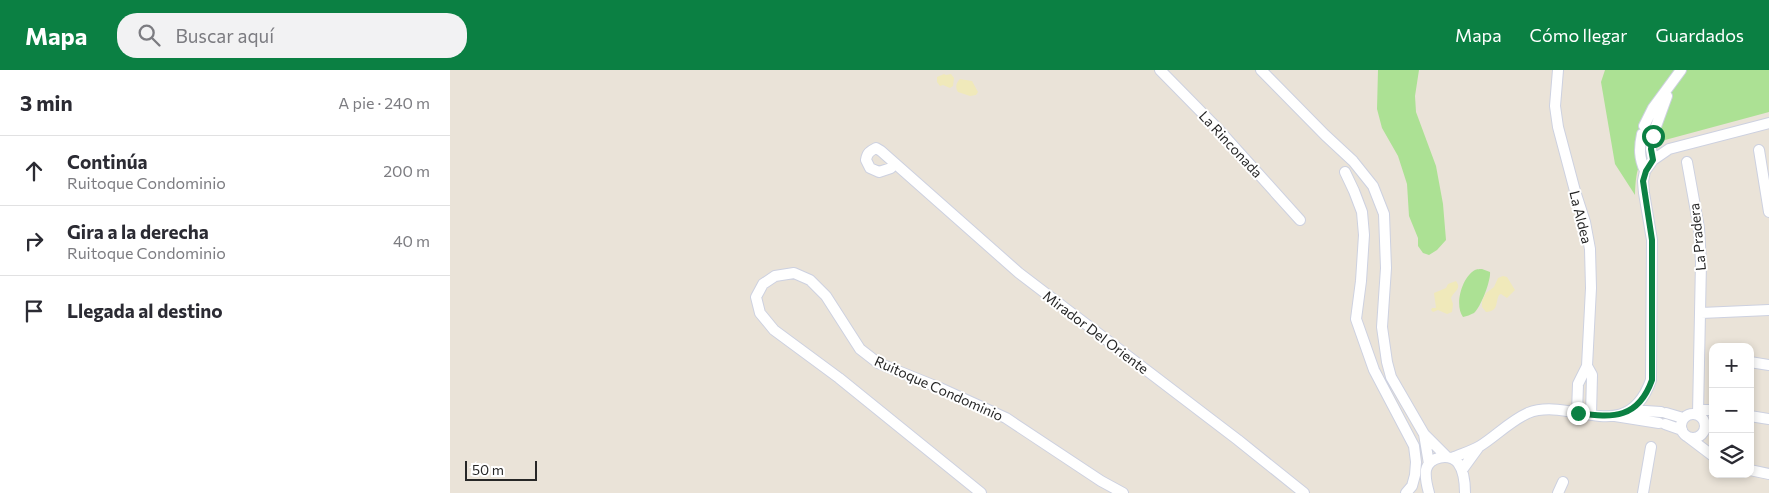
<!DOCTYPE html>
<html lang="es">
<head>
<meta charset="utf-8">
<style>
	body { margin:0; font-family:Commissioner,sans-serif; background:#f2f2f3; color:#2b2b33 }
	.controls { position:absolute; right:15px; bottom:15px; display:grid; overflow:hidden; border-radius:10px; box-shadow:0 2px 8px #0003 }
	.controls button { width:45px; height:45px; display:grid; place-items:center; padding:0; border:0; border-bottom:1px solid #e1e1e2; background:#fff; color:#2b2b33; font:25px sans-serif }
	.scale { position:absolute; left:15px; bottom:12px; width:72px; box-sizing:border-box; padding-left:5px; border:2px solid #272727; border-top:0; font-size:14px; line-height:18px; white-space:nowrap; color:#272727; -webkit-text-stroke:4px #fff; paint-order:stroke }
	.stop { position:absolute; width:15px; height:15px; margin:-11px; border:4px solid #0b8043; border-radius:50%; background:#fff }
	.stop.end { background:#0b8043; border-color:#fff; box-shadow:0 1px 5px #0008 }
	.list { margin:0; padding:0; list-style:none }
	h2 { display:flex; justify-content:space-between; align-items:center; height:65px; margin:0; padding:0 20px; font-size:21px }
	h2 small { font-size:16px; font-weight:400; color:#7c7c81 }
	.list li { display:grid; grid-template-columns:32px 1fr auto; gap:15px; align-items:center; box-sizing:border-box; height:70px; padding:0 20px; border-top:1px solid #e1e1e2 }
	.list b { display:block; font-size:19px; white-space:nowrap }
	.list p { margin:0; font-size:16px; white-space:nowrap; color:#7c7c81 }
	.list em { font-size:16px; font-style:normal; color:#7c7c81 }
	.icon { flex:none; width:28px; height:28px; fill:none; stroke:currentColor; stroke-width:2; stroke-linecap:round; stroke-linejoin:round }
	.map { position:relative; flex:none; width:1319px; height:423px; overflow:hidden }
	header { display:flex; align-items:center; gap:30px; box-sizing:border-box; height:70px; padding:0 25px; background:#0b8043; color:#fff }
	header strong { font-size:24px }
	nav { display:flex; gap:28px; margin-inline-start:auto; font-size:18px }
	.search { width:350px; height:45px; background:#f2f2f3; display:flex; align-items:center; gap:12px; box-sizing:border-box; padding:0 18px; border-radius:20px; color:#7c7c81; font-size:19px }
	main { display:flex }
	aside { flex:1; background:#fff }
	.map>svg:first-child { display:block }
</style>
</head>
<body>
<header>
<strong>Mapa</strong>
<div class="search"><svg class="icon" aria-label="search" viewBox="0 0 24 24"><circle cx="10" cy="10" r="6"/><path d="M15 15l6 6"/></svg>Buscar aquí</div>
<nav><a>Mapa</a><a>Cómo llegar</a><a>Guardados</a></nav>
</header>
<main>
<aside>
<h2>3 min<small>A pie · 240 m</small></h2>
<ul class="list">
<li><svg class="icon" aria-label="ahead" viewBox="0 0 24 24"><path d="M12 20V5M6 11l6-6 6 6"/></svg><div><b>Continúa</b><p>Ruitoque Condominio</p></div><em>200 m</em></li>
<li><svg class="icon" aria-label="right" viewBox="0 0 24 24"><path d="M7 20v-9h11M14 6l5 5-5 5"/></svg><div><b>Gira a la derecha</b><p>Ruitoque Condominio</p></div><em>40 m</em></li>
<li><svg class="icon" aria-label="arrive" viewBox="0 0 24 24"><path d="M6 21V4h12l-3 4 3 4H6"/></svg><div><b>Llegada al destino</b></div></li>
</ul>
</aside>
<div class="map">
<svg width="1319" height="423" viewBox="0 0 1319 423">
	<rect width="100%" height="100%" fill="#eae3d8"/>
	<!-- green -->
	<path fill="#ace194" d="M 928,0 L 969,0 L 965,26 L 966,42 L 986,96 L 993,134 L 996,170 L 987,180 L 979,185 L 973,183 L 968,176 L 968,168 L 959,146 L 957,114 L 948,86 L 932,58 L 927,39 Z
		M 1155,0 L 1319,0 L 1319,42 L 1215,70 C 1189,86 1186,96 1185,125 L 1165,94 L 1151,12 Z
		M 1032,199 L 1040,202 C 1041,210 1031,237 1024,243 C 1020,245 1017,246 1013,247 C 1004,235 1012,207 1025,200 C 1026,199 1031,199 1032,199 Z"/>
	<!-- sand -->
	<path fill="#f0e9ba" d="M 494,4 L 496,5 L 501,4 L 504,8 L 503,16 L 500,18 L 493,15 L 490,16 L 487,12 L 487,7 Z
		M 510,9 L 522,11 L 528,22 L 526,25 L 520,26 L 508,22 C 505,17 506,13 510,9 Z
		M 1053,206 L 1057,207 L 1065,220 L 1057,228 L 1051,224 L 1049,225 C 1045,233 1049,241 1036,242 L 1032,237 L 1032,231 L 1036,223 L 1044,217 L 1048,208 Z
		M 1006,211 C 1012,219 1004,221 1001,228 L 1003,234 L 1002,242 L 997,244 L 988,240 L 983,242 L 981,240 L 982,238 L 986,238 L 984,223 L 996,218 L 998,214 Z"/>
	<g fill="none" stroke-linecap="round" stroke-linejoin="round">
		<defs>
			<path id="minor" d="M 710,0 L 769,60 L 850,150
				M 811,0 L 875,65 L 903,91 L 923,116 L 934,144 L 936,198 L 932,257 L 937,292 L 941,307 L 974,364 L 997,387
				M 1108,0 L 1105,36 L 1108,57 L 1125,121 L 1135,152 L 1140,179 L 1141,218 L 1137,296 L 1128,314 L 1127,343
				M 1194,56 L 1203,38 L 1231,0
				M 1205,59 L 1217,26
				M 1192,64 C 1189,78 1189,88 1195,101
				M 1203,66 L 1201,79 L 1203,90
				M 1309,80 L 1319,142
				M 1237,92 L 1249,158 L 1251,192 L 1248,344
				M 444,93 L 441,98 L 429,102 L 420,98 L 416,90 C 417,83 420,81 426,78 L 431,81 L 569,203 L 788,370 L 854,423
				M 895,102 L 904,121 L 912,142 L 914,165 L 911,211 L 906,249 L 924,300 L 964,376 L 966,392 L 965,405 L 962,416 L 956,423
				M 1251,243 L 1319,240
				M 1300,292 L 1319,295
				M 1137,296 L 1142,305 L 1141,345
				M 1180,340 L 1211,342
				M 1216,343 L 1233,348
				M1231 356a12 12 0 1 1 24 0a12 12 0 1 1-24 0Z
				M 1249,345 L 1254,340 L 1263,340
				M 1165,346 L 1209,353
				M 1300,346 L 1319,349
				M 1215,354 L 1232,360
				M 974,364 L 979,394
				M 1238,367 L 1263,386
				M 1002,388 C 1011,384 1022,381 1030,376 C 1046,366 1060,351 1078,343 C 1121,326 1177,378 1201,310 L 1202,170 L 1194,123 L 1193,111 L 1195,101 L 1203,90 L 1219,79 L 1319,53
				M 1012,400 L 1028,378
				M 1300,400 L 1319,404
				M 531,423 L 389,308 L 324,260 L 310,243 L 306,227 L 313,214 L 325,206 L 344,203 L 360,210 L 376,226 L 410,279 L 428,293 L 490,318 L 556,348 L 651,411 L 673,423
				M 979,423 C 977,416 975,407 976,400 C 979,386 1000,383 1008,393 C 1014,401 1015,413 1015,423
				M 1108,423 L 1113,412
				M 1193,423 L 1201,377"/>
		</defs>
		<!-- minor casing -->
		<use href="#minor" stroke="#cdd1e0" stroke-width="12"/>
		<!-- minor -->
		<use href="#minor" stroke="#fff" stroke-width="10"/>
	</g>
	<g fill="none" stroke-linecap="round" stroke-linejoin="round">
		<!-- route -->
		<path stroke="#0b8043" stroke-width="6" d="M 1128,343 C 1163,348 1188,349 1202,310 L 1202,170 L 1193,111 L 1196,101 L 1203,90 L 1201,79 L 1203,66"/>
	</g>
	<g text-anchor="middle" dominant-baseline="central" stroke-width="4" stroke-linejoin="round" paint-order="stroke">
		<!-- street labels -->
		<g font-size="14" fill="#272727" stroke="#fff">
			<text transform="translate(781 74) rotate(47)">La Rinconada</text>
			<text transform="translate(1131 147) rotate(76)">La Aldea</text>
			<text transform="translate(1247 167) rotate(-96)">La Pradera</text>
			<text transform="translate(646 262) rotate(37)">Mirador Del Oriente</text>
			<text transform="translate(489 318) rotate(24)">Ruitoque Condominio</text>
		</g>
	</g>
</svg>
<div class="controls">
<button>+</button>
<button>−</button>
<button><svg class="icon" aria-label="layers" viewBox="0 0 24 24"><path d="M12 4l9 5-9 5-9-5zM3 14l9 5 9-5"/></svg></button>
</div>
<div class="scale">50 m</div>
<div class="stop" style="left:1203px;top:66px"></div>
<div class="stop end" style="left:1128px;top:343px"></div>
</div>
</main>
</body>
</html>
